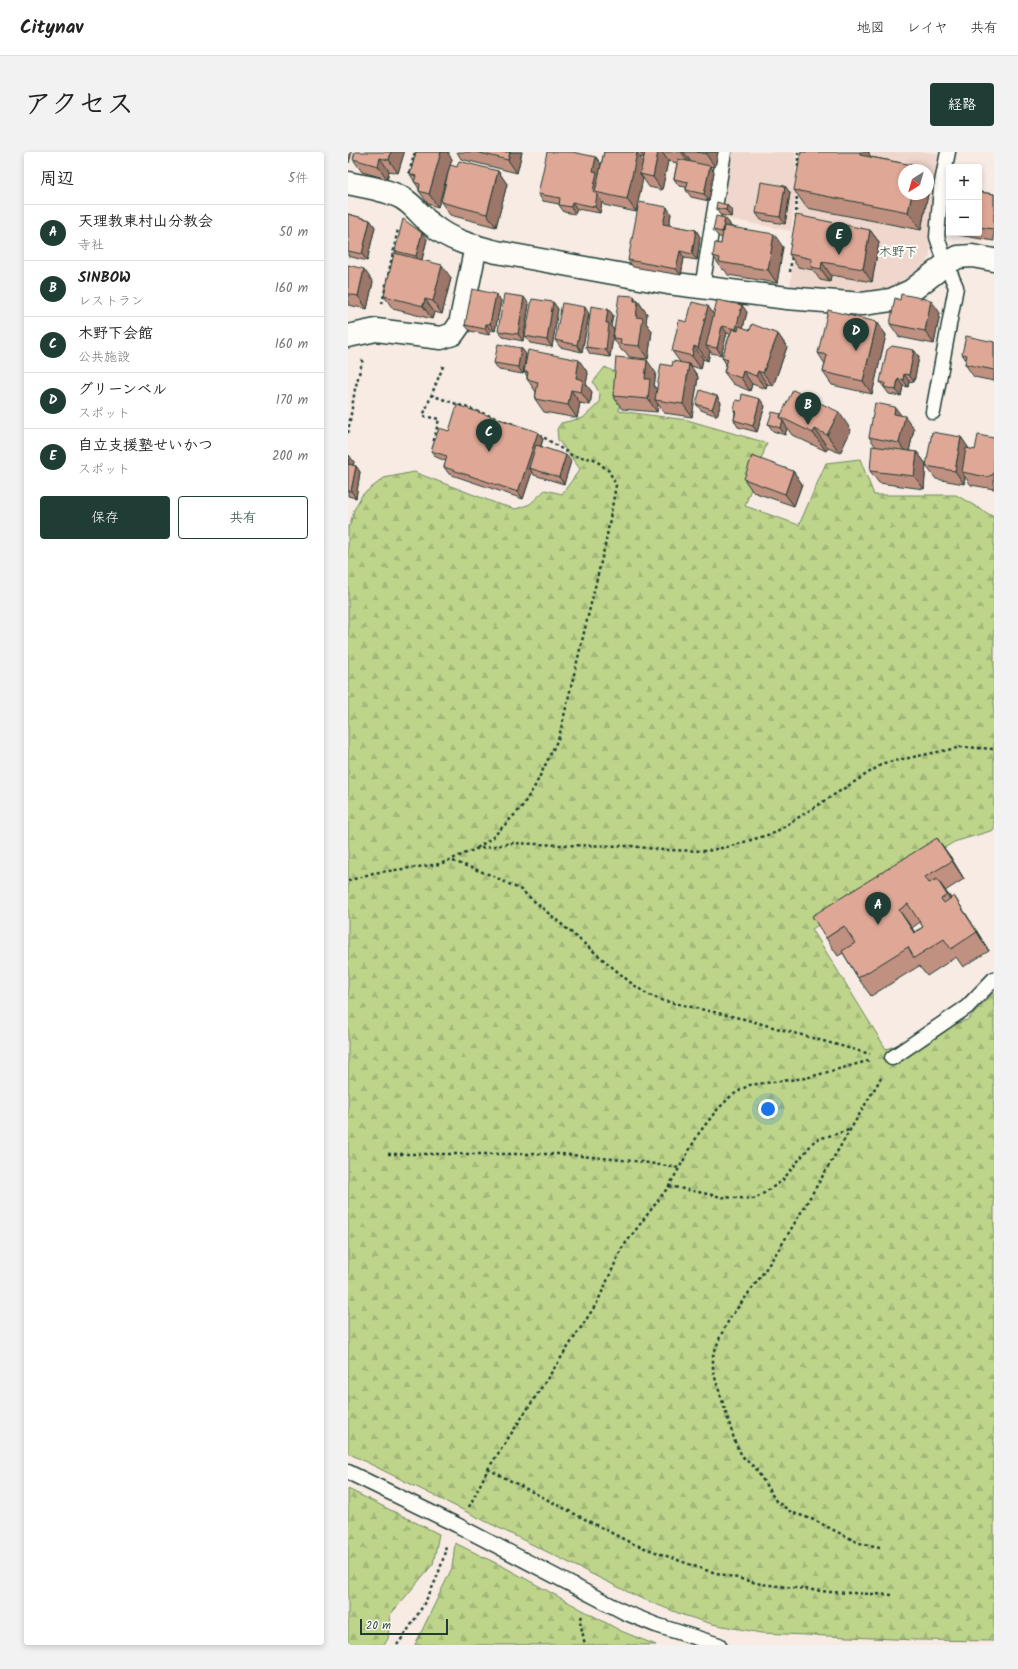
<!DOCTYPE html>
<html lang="ja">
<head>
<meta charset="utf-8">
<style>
	body { margin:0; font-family:Kalam,"Klee One",sans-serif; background:#f2f2f2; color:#222 }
	.controls { position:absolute; right:12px; top:12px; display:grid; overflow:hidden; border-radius:4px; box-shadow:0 2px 6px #0003 }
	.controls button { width:36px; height:36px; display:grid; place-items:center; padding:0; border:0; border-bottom:1px solid #e0e0e0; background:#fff; color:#222; font:20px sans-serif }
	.compass { position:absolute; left:550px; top:12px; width:36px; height:36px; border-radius:50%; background:#fff; box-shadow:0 2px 6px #0003; rotate:217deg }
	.scale { position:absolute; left:12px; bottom:10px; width:88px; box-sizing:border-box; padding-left:4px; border:2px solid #1f3d34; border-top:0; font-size:11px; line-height:14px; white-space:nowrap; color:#1f3d34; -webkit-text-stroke:3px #fdfcf7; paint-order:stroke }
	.you { position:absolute; left:420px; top:957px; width:14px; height:14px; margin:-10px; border:3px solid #fff; border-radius:50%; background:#1a73e8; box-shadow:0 0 0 6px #1a73e833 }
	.badge { display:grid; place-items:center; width:26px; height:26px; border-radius:50%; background:#1f3d34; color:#fff; font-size:13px; font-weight:700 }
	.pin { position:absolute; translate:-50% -33px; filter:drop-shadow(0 1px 2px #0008) }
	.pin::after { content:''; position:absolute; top:21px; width:14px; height:12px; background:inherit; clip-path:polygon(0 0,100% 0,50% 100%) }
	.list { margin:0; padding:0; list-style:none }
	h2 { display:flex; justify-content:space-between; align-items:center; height:52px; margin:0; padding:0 16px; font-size:17px }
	h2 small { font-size:13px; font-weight:400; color:#767676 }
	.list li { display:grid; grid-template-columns:26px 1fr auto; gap:12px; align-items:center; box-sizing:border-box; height:56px; padding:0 16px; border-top:1px solid #e0e0e0 }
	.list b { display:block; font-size:15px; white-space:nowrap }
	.list p { margin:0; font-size:13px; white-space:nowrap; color:#767676 }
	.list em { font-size:13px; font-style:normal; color:#767676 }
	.actions { display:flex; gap:8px; padding:12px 16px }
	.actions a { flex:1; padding:9px 0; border:1px solid #1f3d34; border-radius:4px; text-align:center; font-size:14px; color:#1f3d34 }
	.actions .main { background:#1f3d34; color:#fff }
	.map { position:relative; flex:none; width:646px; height:1493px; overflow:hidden; border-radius:4px }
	header { display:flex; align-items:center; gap:24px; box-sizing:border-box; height:56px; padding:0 20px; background:#fff; border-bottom:1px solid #e0e0e0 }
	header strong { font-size:19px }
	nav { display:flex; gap:22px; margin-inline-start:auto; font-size:14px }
	.intro { display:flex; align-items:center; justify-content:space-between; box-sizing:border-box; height:96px; padding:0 24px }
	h1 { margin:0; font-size:28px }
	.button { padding:10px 18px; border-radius:4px; background:#1f3d34; color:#fff; font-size:14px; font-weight:700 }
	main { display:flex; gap:24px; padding:0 24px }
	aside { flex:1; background:#fff; border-radius:4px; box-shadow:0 2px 6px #0003 }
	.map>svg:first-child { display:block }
</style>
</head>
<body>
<header>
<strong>Citynav</strong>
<nav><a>地図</a><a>レイヤ</a><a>共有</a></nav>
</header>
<div class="intro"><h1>アクセス</h1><a class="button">経路</a></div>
<main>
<aside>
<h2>周辺<small>5件</small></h2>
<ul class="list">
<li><span class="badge">A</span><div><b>天理教東村山分教会</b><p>寺社</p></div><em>50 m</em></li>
<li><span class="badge">B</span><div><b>SINBOW</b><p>レストラン</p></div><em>160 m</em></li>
<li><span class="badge">C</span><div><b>木野下会館</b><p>公共施設</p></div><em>160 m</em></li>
<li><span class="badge">D</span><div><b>グリーンベル</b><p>スポット</p></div><em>170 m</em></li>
<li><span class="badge">E</span><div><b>自立支援塾せいかつ</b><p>スポット</p></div><em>200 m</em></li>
</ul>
<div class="actions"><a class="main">保存</a><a>共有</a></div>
</aside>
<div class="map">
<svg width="646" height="1493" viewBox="0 0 646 1493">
	<defs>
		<pattern id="forest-firs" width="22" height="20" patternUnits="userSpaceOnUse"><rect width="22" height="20" fill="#bdd48a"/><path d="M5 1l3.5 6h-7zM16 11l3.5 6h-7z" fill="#a2b778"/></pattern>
	</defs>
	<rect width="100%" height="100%" fill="#f7ebe4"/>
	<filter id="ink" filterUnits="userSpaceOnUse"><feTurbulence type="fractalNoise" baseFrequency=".025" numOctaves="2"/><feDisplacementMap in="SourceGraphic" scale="8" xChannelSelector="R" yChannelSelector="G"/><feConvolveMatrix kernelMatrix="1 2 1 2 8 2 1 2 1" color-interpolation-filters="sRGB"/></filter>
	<g filter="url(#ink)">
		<!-- built -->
		<path fill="#f0d7cd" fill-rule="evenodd" d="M 380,0 L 447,0 L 448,14 L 447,49 L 443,79 L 369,65 Z
			M 461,0 L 582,0 L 592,2 L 586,35 L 582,103 L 577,113 L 570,120 L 538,140 L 515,143 L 442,136 L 450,66 L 451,41 ZM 556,18 L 580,18 L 580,42 L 556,42 Z"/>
		<!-- forest -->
		<path fill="url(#forest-firs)" stroke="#6e885f" d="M 257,215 L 274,224 L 271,259 L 339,268 L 419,291 L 397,354 L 451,373 L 478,311 L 512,307 L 526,343 L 608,343 L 646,365 L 646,678 L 606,690 L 464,777 L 538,897 L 619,868 L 646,840 L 646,1489 L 568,1488 L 413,1481 L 364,1472 L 335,1463 L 290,1445 L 0,1301 L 0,374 L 2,373 L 6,358 L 14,343 L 36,326 L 66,320 L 150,352 L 168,357 L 182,352 L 197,338 L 214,342 L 232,317 L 210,288 L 209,277 L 213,271 L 235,266 L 251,251 L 252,242 L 245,230 Z
			M 0,1337 L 91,1382 L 85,1412 L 42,1463 L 40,1487 L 36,1493 L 0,1493 Z
			M 107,1391 L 156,1415 L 273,1479 L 308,1493 L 67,1493 L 104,1416 Z"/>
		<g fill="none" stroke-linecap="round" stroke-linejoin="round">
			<defs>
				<path id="service" d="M 354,136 L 376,0
					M 585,260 L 608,135 L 598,112 L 589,85 L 593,35 L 600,0
					M 544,906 L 619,855 L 646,827
					M 0,1320 L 109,1373 L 276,1460 L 308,1473 L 371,1493"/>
				<path id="minor" d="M 0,31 C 17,35 38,37 54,46 C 65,52 74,65 84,73 C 103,89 125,94 149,100 L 320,131 L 439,146 L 514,152 L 543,148 L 563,139 L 598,112 L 610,105 L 624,104 L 646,108
					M 0,184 L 28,178 L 93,186 L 105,182 L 112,172 L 128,94"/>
			</defs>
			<!-- service casing -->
			<use href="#service" stroke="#1f3d34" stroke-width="17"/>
			<!-- minor casing -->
			<use href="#minor" stroke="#1f3d34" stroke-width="25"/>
			<!-- path -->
			<path stroke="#1f3d34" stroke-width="2.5" stroke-dasharray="3 3" stroke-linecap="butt" d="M 450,0 L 450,16
				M 61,21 L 67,0
				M 448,66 L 449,39
				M 442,120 L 444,103
				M 34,152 L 50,77
				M 83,243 L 168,273
				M 0,281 L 7,237 L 15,207
				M 88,293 L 85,292 L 91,267 L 75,264 L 96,212
				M 129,696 L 145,685 L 173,656 L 187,634 L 211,585 L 258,389 L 268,333 L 261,319 L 246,307 L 225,304 L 189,281
				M 105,709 L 145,724 L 173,738 L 283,831 L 299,842 L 313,848 L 396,867 L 522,902
				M 0,729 L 25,721 L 92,712 L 128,697 L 165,691 L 211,693 L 283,694 L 315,698 L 359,699 L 383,694 L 426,681 L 536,611 L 614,595 L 646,597
				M 40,1002 L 213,1002 L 295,1010 L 331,1016
				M 321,1034 L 374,1045 L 407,1047 L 434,1029 L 467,988 L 501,978
				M 140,1317 L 283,1391 L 357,1418 L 413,1432 L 482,1440 L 546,1443
				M 121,1355 L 140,1317 L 249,1151 L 274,1096 L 321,1034 L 351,981 L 368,959 L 383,944 L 401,933 L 458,926 L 523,908
				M 532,1395 L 511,1391 L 466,1368 L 443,1360 L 428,1349 L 408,1317 L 394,1304 L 387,1290 L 365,1219 L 365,1204 L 372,1185 L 382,1166 L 411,1127 L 433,1094 L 533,926
				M 234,1464 L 232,1469 L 237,1493
				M 49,1493 C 70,1465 93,1427 98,1393"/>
			<!-- service -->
			<use href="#service" stroke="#fdfcf7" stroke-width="14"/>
			<!-- minor -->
			<use href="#minor" stroke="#fdfcf7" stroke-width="22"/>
		</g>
		<!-- wall -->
		<path fill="#c09081" stroke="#1f3d34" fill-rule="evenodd" d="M 68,0 L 101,0 L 101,2 L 100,2 L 104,7 L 90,55 L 80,52 L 71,39 L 71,37 L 62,22 Z
			M 109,0 L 174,0 L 169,21 L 113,7 Z
			M 256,0 L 370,0 L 367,15 L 362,14 L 366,20 L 361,49 L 343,45 L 338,38 L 338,35 L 331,34 L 326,27 L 329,11 L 320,9 L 314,38 L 301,35 L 295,26 L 288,60 L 256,53 L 254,50 L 252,61 L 229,57 L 227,62 L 216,60 L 211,53 L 211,52 L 195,49 L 190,42 L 253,12 L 251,23 ZM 292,5 L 296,6 L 295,10 Z
			M 521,0 L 521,2 L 523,5 L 569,14 L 572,18 L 556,18 L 556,42 L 580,42 L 573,78 L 459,56 L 446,38 Z
			M 56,1 L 50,21 L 41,19 L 39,27 L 14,20 L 5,7 Z
			M 109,15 L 150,19 L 159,32 L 148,75 L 102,63 L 93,50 Z
			M 437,34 L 442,41 L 437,72 L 413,68 L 408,61 Z
			M 631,40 L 646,42 L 646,89 L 610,83 L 608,81 L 631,81 Z
			M 379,53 L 384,59 L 383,65 L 372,63 L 368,56 Z
			M 0,62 L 22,68 L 27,75 L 19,109 L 0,104 Z
			M 323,62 L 321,73 L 348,78 L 352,85 L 349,108 L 336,106 L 333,123 L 285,115 L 280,108 Z
			M 377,66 L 382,72 L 382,74 L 435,95 L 429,131 L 380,123 L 377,118 L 374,117 L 365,104 L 373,92 L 374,86 L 370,84 L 365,78 Z
			M 522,78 L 531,90 L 524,130 L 483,123 L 482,130 L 472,128 L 465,118 L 450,115 L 441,102 Z
			M 79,87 L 74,108 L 103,126 L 94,162 L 86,160 L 84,167 L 45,157 L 36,144 L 48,101 L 47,99 Z
			M 0,113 L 25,130 L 19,157 L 0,153 Z
			M 148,142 L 153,149 L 147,179 L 143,178 L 141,183 L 122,179 L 117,173 Z
			M 552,148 L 592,161 L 586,192 L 551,185 L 542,172 Z
			M 289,149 L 290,149 L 299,162 L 298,171 L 304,179 L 300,207 L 281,205 L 277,199 L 274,199 L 265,186 Z
			M 205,150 L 210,157 L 204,195 L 182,191 L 177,184 Z
			M 181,152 L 175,189 L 155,185 L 150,179 Z
			M 260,157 L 265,163 L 263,174 L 266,178 L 262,205 L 242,202 L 238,195 Z
			M 399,160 L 395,176 L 402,178 L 430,182 L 439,195 L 425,234 L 419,232 L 418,237 L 404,232 L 402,239 L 385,232 L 376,220 L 378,212 L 374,205 L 382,182 L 379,181 L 373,203 L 363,201 L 362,199 L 360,209 L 355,207 L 353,217 L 343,214 L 350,225 L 344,265 L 316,261 L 310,252 L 309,260 L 274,257 L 265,244 L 308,221 L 306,234 L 309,237 L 324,214 L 332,210 L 324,199 L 339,170 L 366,162 Z
			M 241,162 L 234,200 L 212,195 L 207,188 Z
			M 529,170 L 538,183 L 524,242 L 484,233 L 475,220 L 477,212 L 470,201 Z
			M 646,190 L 646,229 L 626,225 L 617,212 L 618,208 L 614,202 Z
			M 173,196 L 178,202 L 175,222 L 151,218 L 146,211 Z
			M 566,198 L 571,205 L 566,230 L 561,229 L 560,235 L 555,234 L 553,244 L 541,242 L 532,230 Z
			M 176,220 L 240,221 L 238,232 L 244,240 L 242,253 L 232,251 L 229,266 L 196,260 L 187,247 L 188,240 L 179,227 L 179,224 Z
			M 369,244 L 373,251 L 369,264 L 353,258 L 348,252 Z
			M 417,254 L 409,280 L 390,275 L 386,268 L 387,261 L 386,258 Z
			M 433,262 L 503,278 L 492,301 L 480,296 L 478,299 L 444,283 L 439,276 L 437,283 L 425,279 L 420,272 Z
			M 553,263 L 566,277 L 561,299 L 569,300 L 578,312 L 576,337 L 531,331 L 522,319 L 528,295 L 521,285 Z
			M 101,279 L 195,287 L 193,294 L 223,309 L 216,332 L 186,323 L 184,320 L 175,347 L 101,322 L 96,315 L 98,309 L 88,305 L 83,299 Z
			M 613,285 L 621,297 L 627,298 L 646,286 L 646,337 L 623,333 L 617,325 L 616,332 L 588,327 L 578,314 Z
			M 0,303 L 6,310 L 5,313 L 8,314 L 12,320 L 8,346 L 0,344 Z
			M 445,319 L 454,332 L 446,354 L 405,340 L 396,327 Z
			M 602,704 L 616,727 L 597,739 L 603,746 L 618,762 L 641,799 L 615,815 L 608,805 L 579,824 L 571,814 L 523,844 L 510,826 L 495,801 L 490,804 L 478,786 ZM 572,770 L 575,775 L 566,780 L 564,776 Z"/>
		<!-- shaded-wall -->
		<path fill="#9c7669" stroke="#1f3d34" d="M 0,0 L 4,0 L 1,11 L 0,10 Z
			M 43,0 L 55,0 L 56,1 L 50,21 L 41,8 Z
			M 93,0 L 99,0 L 104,7 L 90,55 L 81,42 Z
			M 162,0 L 174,0 L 169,21 L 160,8 Z
			M 292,0 L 298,0 L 297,7 Z
			M 310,0 L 314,0 L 320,9 L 314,38 L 305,25 Z
			M 334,0 L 336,0 L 343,10 L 343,14 L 334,1 Z
			M 359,0 L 370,0 L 367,15 L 358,2 Z
			M 512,0 L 521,0 L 521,2 L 527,10 L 512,3 Z
			M 289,1 L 298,14 L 292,22 L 295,26 L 288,60 L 279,47 Z
			M 248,5 L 253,12 L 251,22 L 254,26 L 247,40 L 254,50 L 252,61 L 247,55 L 245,39 L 245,19 Z
			M 32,6 L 41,19 L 39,27 L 30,14 Z
			M 362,14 L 366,20 L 361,49 L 356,42 Z
			M 569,14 L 572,18 L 568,18 Z
			M 150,19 L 159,32 L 148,75 L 139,62 Z
			M 580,30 L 582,32 L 580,41 Z
			M 437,34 L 442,41 L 437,72 L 432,65 Z
			M 564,42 L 580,42 L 573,78 L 560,60 Z
			M 224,50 L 229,57 L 227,62 L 223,55 Z
			M 379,53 L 384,59 L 383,65 L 378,58 Z
			M 319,55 L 323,62 L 320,79 L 315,72 Z
			M 377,66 L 382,72 L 379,87 L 374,80 Z
			M 22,68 L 27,75 L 19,109 L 14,102 Z
			M 348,78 L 352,85 L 349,108 L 344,102 Z
			M 522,78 L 531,90 L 524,130 L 515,117 Z
			M 74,81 L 79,87 L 73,111 L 68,104 Z
			M 426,82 L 435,95 L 429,131 L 420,118 Z
			M 332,99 L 336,106 L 333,123 L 328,117 Z
			M 474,110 L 483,123 L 482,130 L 473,117 Z
			M 94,113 L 103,126 L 94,162 L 85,149 Z
			M 16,117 L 25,130 L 19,157 L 10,144 Z
			M 148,142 L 153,149 L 147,179 L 142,172 Z
			M 286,144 L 290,150 L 290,149 L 299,162 L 298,171 L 304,179 L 300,207 L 291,194 Z
			M 176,145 L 181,152 L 175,189 L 170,182 Z
			M 77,147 L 86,160 L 84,167 L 75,154 Z
			M 583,148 L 592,161 L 586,192 L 577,179 Z
			M 205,150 L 210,157 L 204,195 L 199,188 Z
			M 394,153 L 399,160 L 393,184 L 388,177 Z
			M 360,154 L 369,167 L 358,194 L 362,199 L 360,209 L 350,196 Z
			M 237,155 L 241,162 L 234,200 L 229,193 Z
			M 260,157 L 265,163 L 263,174 L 266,178 L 262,205 L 258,198 L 258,171 Z
			M 529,170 L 538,183 L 524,242 L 515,229 Z
			M 138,172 L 143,178 L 141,183 L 137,177 Z
			M 374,174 L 379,181 L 373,203 L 369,196 Z
			M 430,182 L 439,195 L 425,234 L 415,221 Z
			M 346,194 L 355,207 L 353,217 L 344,204 Z
			M 173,196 L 178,202 L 175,222 L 170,215 Z
			M 566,198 L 571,205 L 566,230 L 561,223 Z
			M 231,208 L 240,221 L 238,232 L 244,240 L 242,253 L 233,240 L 228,226 Z
			M 299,208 L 308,221 L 306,234 L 311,240 L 307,248 L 310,252 L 309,260 L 300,247 L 297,227 Z
			M 341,212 L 350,225 L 344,265 L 335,252 Z
			M 395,219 L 404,232 L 402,239 L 393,226 Z
			M 410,219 L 419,232 L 418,237 L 408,224 Z
			M 556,222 L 561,229 L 560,235 L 555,228 Z
			M 550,227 L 555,234 L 553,244 L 548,238 Z
			M 223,238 L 232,251 L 229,266 L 220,253 Z
			M 369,244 L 373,251 L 369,264 L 364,257 Z
			M 412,247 L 417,254 L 409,280 L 405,274 Z
			M 547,255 L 556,267 L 557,264 L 566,277 L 560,304 L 551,291 L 546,262 Z
			M 491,260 L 503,278 L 492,301 L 479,283 Z
			M 435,269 L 439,276 L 437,283 L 432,276 Z
			M 467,277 L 480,296 L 478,299 L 465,281 Z
			M 190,280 L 195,287 L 185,317 L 181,316 L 184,320 L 175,347 L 170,340 Z
			M 613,285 L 622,298 L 614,320 L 617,325 L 616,332 L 607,319 Z
			M 569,300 L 578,312 L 576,337 L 566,324 Z
			M 1,303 L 6,310 L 4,319 L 0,313 Z
			M 218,303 L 223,309 L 216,332 L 211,325 Z
			M 8,314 L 12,320 L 8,346 L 3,339 Z
			M 445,319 L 454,332 L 446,354 L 437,342 Z
			M 589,686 L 602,704 L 616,727 L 604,709 Z
			M 589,727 L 602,745 L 611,761 L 599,743 Z
			M 606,744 L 618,762 L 641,799 L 629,780 Z
			M 551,758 L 564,776 L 578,799 L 566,781 Z"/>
		<!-- building -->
		<path fill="#dfa896" stroke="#1f3d34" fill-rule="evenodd" d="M 7,0 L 43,0 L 41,8 L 32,6 L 30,14 L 5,7 Z
			M 68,0 L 93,0 L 81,42 L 71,39 L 72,32 L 66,30 L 68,24 L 62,22 Z
			M 128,0 L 162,0 L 160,8 Z
			M 199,0 L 224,0 L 248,5 L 245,19 L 249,20 L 245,39 L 247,40 L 249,43 L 247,55 L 224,50 L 223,55 L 211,53 L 212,46 L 190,42 Z
			M 256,0 L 285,0 L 289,1 L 279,47 L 247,40 Z
			M 297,0 L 310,0 L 305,25 L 292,22 Z
			M 349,0 L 359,0 L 358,2 Z
			M 453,0 L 512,0 L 512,3 L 569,14 L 568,18 L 556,18 L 556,42 L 564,42 L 560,60 L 446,38 Z
			M 330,7 L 362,14 L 356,42 L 338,38 L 340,30 L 326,27 Z
			M 111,9 L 150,19 L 139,62 L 93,50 L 102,13 L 109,15 Z
			M 413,30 L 437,34 L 432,65 L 408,61 Z
			M 631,40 L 646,42 L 646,77 L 631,75 Z
			M 291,50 L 319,55 L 315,72 L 348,78 L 344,102 L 332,99 L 328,117 L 280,108 Z
			M 369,50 L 379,53 L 378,58 L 368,56 Z
			M 0,62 L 22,68 L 14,102 L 0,99 Z
			M 448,63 L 522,78 L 515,117 L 474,110 L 473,117 L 463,115 L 464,107 L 441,102 Z
			M 368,64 L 377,66 L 374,80 L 365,78 Z
			M 55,67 L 74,81 L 68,104 L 47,99 Z
			M 376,74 L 426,82 L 420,118 L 371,110 L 372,106 L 365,104 L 367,91 L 373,92 Z
			M 46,101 L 94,113 L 85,149 L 77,147 L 75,154 L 36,144 Z
			M 0,113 L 16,117 L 10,144 L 0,142 Z
			M 124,137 L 148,142 L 142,172 L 138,172 L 137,177 L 117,173 Z
			M 156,142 L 176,145 L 170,182 L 150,179 Z
			M 553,142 L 583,148 L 577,179 L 542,172 L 547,146 L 552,148 Z
			M 271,143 L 286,144 L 286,149 L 290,149 L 288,165 L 295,166 L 291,194 L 272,192 L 273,187 L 265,186 Z
			M 184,147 L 205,150 L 199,188 L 177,184 Z
			M 369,148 L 394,153 L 388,177 L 374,174 L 369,196 L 358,194 Z
			M 344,150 L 360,154 L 350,196 L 346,194 L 344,204 L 324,199 L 331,168 L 339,170 Z
			M 214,151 L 237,155 L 229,193 L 207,188 Z
			M 243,154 L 260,157 L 258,171 L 261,171 L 258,198 L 238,195 Z
			M 480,158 L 529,170 L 515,229 L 475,220 L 479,203 L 470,201 Z
			M 404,172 L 430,182 L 415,221 L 410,219 L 408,224 L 395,219 L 393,226 L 376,220 L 380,207 L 374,205 L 384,177 L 390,179 L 391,174 L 402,178 Z
			M 618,184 L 646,190 L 646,218 L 617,212 L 619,203 L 614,202 Z
			M 150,192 L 173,196 L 170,215 L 146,211 Z
			M 544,194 L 566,198 L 561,223 L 556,222 L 555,228 L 550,227 L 548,238 L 536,235 L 537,231 L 532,230 L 539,198 Z
			M 180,198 L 231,208 L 228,226 L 235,228 L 233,240 L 223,238 L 220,253 L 187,247 L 190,230 L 179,227 L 180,220 L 176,220 Z
			M 268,205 L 299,208 L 297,227 L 302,227 L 300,247 L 265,244 Z
			M 325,209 L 341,212 L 335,252 L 307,248 L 313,212 L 324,214 Z
			M 352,238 L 369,244 L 364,257 L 348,252 Z
			M 445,238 L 491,260 L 479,283 L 467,277 L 465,281 L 432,265 Z
			M 394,242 L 412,247 L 405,274 L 386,268 L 388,259 L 386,258 L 388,248 L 393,249 Z
			M 527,251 L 547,255 L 546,262 L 557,264 L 551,291 L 521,285 Z
			M 109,253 L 190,280 L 170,340 L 96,315 L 99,304 L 83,299 L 91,276 L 101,279 Z
			M 424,260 L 433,262 L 432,265 L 435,269 L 432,276 L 420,272 Z
			M 584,280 L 613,285 L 607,319 L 578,314 Z
			M 630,283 L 646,286 L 646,322 L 639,325 L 614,320 L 618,296 L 627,298 Z
			M 188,293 L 218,303 L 211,325 L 181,316 Z
			M 524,294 L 569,300 L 566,324 L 522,319 Z
			M 404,304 L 445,319 L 437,342 L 396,327 Z
			M 0,312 L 8,314 L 3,339 L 0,339 Z
			M 589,686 L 604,709 L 577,725 L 581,731 L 589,727 L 599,743 L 593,747 L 596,751 L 606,744 L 629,780 L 603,797 L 596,787 L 566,806 L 560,795 L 510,826 L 494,799 L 507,791 L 496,774 L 478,786 L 464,764 ZM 560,752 L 575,775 L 566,781 L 551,758 Z"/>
	</g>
	<g text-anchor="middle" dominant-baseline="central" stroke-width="4" stroke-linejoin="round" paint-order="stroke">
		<!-- quarter labels -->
		<g font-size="13" fill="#1f3d34" stroke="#fdfcf7">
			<text x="550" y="100">木野下</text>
		</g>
	</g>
</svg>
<div class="controls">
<button>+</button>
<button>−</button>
</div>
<svg class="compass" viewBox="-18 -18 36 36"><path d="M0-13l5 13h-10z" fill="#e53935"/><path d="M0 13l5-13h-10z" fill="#767676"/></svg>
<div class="scale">20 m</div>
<div class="you"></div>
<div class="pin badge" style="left:530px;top:773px">A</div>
<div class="pin badge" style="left:460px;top:273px">B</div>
<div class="pin badge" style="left:141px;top:300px">C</div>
<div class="pin badge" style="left:508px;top:199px">D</div>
<div class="pin badge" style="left:491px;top:103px">E</div>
</div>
</main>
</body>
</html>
